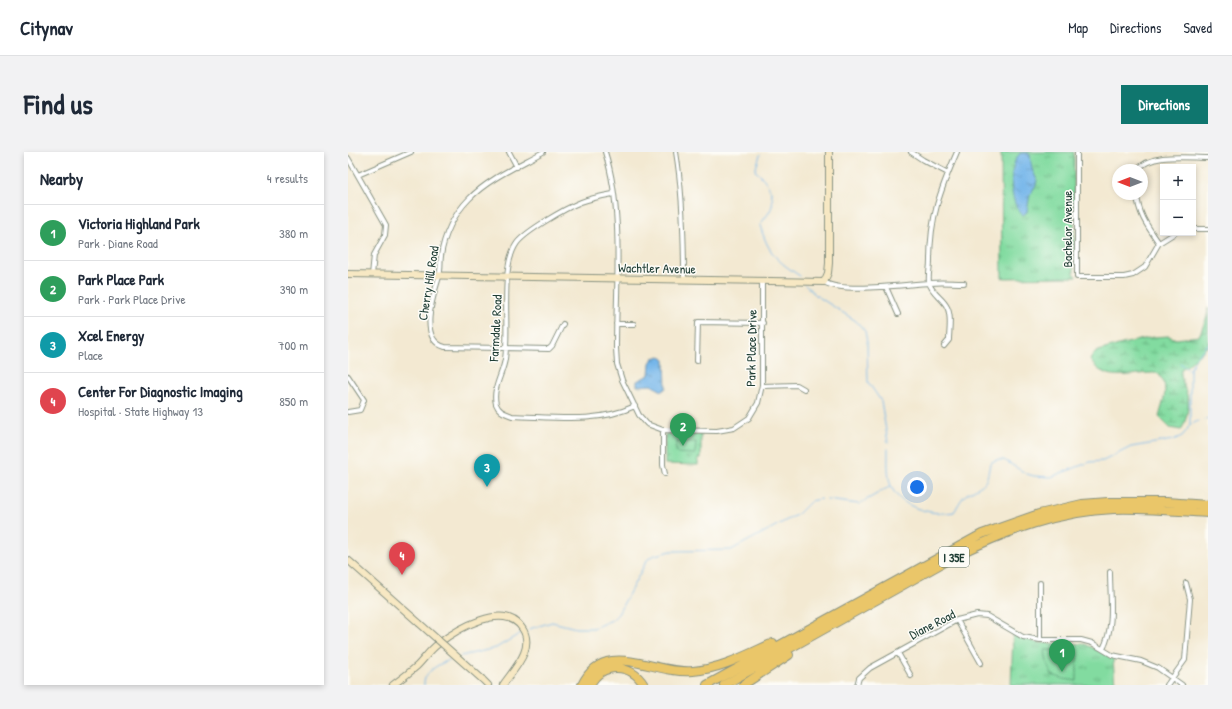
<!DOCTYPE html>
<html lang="en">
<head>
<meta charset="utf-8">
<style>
	body { margin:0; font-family:"Patrick Hand",sans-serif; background:#f2f2f3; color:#1f2937 }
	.controls { position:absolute; right:12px; top:12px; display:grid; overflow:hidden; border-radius:0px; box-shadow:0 2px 6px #0003 }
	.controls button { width:36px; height:36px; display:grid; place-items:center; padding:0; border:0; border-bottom:1px solid #e0e1e3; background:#fff; color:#1f2937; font:20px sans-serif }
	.compass { position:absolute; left:764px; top:12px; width:36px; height:36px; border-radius:50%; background:#fff; box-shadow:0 2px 6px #0003; rotate:270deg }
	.you { position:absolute; left:569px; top:335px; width:14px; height:14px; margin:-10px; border:3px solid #fff; border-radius:50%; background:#1a73e8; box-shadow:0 0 0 6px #1a73e833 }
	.badge { display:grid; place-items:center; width:26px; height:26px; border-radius:50%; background:#0f766e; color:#fff; font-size:13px; font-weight:700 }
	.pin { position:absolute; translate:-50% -33px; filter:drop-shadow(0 1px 2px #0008) }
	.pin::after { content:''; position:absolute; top:21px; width:14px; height:12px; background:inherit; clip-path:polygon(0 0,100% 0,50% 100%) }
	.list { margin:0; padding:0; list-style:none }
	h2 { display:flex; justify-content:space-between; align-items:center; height:52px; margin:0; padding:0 16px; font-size:17px }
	h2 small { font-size:13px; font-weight:400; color:#747a83 }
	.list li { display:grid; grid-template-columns:26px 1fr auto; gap:12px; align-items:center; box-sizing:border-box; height:56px; padding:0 16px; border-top:1px solid #e0e1e3 }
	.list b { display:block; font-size:15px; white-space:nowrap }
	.list p { margin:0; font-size:13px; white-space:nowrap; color:#747a83 }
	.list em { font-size:13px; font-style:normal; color:#747a83 }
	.map { position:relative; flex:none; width:860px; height:533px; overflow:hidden; border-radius:0px }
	header { display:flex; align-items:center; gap:24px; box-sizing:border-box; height:56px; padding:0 20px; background:#fff; border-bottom:1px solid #e0e1e3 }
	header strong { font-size:19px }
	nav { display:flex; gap:22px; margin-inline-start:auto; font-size:14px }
	.intro { display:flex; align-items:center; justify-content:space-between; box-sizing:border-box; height:96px; padding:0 24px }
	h1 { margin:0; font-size:28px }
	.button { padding:10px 18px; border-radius:0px; background:#0f766e; color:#fff; font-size:14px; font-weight:700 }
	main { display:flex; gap:24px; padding:0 24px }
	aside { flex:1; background:#fff; border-radius:0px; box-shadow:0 2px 6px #0003 }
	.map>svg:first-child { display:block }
</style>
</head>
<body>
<header>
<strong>Citynav</strong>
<nav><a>Map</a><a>Directions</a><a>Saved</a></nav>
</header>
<div class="intro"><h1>Find us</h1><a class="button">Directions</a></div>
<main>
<aside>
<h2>Nearby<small>4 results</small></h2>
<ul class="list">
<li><span class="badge" style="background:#2e9e5b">1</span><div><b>Victoria Highland Park</b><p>Park · Diane Road</p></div><em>380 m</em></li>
<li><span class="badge" style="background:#2e9e5b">2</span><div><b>Park Place Park</b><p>Park · Park Place Drive</p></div><em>390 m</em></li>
<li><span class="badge" style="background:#0f9aa8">3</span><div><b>Xcel Energy</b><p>Place</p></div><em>700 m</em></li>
<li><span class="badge" style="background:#e0444e">4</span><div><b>Center For Diagnostic Imaging</b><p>Hospital · State Highway 13</p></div><em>850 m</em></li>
</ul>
</aside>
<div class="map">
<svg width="860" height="533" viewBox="0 0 860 533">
	<defs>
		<pattern id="grass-tufts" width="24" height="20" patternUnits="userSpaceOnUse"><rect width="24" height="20" fill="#82dba0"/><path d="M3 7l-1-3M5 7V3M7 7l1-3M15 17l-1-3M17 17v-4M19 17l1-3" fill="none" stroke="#6ab383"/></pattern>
		<pattern id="wetland-marsh" width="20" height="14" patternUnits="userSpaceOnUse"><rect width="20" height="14" fill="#82dba0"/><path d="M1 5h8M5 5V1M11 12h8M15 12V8" fill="none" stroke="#6ab383"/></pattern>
		<pattern id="water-ripples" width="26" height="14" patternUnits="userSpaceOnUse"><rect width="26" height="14" fill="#75b6ea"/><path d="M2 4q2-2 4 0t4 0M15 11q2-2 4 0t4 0" fill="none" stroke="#5f95be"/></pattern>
	</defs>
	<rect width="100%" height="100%" fill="#fdfcf7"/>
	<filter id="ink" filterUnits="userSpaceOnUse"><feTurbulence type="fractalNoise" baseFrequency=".025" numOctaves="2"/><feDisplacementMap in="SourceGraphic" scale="8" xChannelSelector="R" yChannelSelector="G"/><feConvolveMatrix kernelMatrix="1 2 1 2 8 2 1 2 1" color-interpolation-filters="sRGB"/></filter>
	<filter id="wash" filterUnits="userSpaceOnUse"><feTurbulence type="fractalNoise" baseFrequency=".012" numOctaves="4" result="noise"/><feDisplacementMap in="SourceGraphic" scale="16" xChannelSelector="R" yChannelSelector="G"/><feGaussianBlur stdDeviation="0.9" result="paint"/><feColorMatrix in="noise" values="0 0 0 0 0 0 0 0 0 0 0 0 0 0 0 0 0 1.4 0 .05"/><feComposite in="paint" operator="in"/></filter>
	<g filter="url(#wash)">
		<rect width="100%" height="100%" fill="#f3e9d2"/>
		<!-- grass -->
		<path fill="url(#grass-tufts)" stroke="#508c6a" d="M 653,0 L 726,0 L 726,121 L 729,125 L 654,126 Z
			M 317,282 L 353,282 L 353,306 L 350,306 L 350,313 L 317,312 Z
			M 665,483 L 690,491 L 737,492 L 765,506 L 767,533 L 663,533 Z"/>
		<!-- wetland -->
		<path fill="url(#wetland-marsh)" stroke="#508c6a" d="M 860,156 L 860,194 L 840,213 L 833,217 C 832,229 838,236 840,247 C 841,257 838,270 833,278 L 822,276 L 811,265 C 815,249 823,233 809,221 C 785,220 758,233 742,208 L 747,200 L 774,192 L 805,185 L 821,184 L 828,187 L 851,184 L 859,165 Z"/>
		<!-- pitch -->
		<path fill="#82dba0" stroke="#508c6a" d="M 328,290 L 348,290 L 347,302 L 328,301 Z
			M 697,498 L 727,498 L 729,501 L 729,529 L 716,527 L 704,523 L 699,511 Z"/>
		<!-- water -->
		<path fill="url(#water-ripples)" stroke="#4a7a8f" d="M 673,1 L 680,1 L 682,3 L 684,17 L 689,28 L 688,33 L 682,42 L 679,60 L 675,63 C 660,53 660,9 673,1 Z
			M 312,204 L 317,208 L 318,236 L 314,239 L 303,233 L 289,234 L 289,229 L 301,223 L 302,211 L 305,206 Z"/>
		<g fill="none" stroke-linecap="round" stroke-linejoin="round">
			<!-- stream -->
			<path stroke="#75b6ea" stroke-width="1" d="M 412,3 L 407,19 C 417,25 427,42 424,54 C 422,61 415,68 412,73 C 420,101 429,109 452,124
				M 457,133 L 469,144 L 508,169 L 517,179 L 519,190 L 520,230 L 533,249 L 540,290
				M 832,211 L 842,219
				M 856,268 L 860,266
				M 842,273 L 850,269
				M 540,297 C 540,308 539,324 543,334 C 552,356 585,364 606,360 C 610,354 613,346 619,342 C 637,330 638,336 642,311 L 648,308 L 656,308 L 679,322 L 686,324 L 703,325 L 742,310 L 755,309 L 783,295 L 825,288 L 834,284 L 839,278 L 842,272 L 842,217 L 849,204 L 860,192
				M 479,348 L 511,352 L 543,334
				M 181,477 L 204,470 L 228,476 L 245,476 L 264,468 L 270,462 L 299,408 L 304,404 L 323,399 L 383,398 L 450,362 L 463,349 L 473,347
				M 113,504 L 148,496 L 173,481
				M 76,533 C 75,518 94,511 106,506"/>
		</g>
	</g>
	<g filter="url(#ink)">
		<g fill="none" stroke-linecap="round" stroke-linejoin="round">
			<defs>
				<path id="street" d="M 161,0 L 169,15
					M 195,0 C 170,14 140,27 121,47 C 106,62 96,83 93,104 C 92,111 93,118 91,125 C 85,144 70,188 97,195 L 201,197 L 204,194 L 215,172
					M 257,0 C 276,60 268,133 268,196 L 269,212 L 274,228 L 291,263 L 299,272 L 315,278 L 369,279 L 386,276 L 401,266 L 410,251 L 414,233 L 414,128
					M 328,0 C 335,42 336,84 336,127
					M 563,0 L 575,8 L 600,21
					M 729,0 L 729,125 L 776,125 L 785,123 L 797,115 L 811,91 L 827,81
					M 0,6 L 38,73 L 37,83 L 26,103 L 24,123
					M 789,18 C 804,0 839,6 860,6
					M 10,23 L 63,0
					M 265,42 C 254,44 243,46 233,50 C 218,56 178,79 169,91 C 151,116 162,176 157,207 C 155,222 144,236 148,252 C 151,260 157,261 164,264 C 205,265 249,272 287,254
					M 789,42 C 790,62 800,75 811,91
					M 845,77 L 860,77
					M 476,130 C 495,142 558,132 582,131 C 593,130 604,131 616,131
					M 538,135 L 550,162
					M 268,172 L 286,172
					M 596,194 L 601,188 C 601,178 604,164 599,155 C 595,146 583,141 581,130 C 580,124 582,116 582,109 C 582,65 592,39 609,0
					M 349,209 L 350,170 L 415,171
					M 0,224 L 16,248 L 12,258 L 0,260
					M 414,234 L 449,233 L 456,237
					M 315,278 L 315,313 L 317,322
					M 609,468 L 633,511
					M 692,488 L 692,431
					M 755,497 C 767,474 762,446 762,420
					M 550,501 L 563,524
					M 509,533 L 511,526 L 522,516 L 609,468 L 629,463 L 639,464 L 675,485 L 692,488 L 733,488 L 744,491 L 764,503 L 793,509 L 810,516 L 834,533
					M 819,533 L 837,508 L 842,447 L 838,431"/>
				<path id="secondary" d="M 0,122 L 476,130 L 480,121 L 481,111 L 481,0
					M 0,408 L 71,471
					M 134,527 L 140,533
					M 45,533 C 53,527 61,521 69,514 C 76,507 82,498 90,492 C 109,477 156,449 174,476 C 188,496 165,518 155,533"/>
				<path id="highway" d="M 234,533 C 257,485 305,523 345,519 C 373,517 400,502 425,491
					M 242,533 C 254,510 283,511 296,533
					M 359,533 L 634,382 L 691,362 L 734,352 L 760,350 L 818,350 L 860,353
					M 376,533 L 609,403 C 658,379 711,359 766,357 C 797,356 829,359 860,361
					M 395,533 L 441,503"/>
			</defs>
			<!-- street casing -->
			<use href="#street" stroke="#899383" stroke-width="6"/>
			<!-- secondary casing -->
			<use href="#secondary" stroke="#899383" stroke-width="8"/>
			<!-- highway casing -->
			<use href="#highway" stroke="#899383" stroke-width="10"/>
			<!-- street -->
			<use href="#street" stroke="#fff" stroke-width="4"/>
			<!-- secondary -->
			<use href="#secondary" stroke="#f7e8c3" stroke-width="6"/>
			<!-- highway -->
			<use href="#highway" stroke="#eac669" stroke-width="8"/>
			<defs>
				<path id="secondary-bridge" d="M 71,471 L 134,527"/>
			</defs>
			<!-- secondary-bridge casing -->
			<use href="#secondary-bridge" stroke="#899383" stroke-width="8" stroke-linecap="butt"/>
			<!-- secondary-bridge -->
			<use href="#secondary-bridge" stroke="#f7e8c3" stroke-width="6"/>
		</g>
	</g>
	<g text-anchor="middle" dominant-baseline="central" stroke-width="3" stroke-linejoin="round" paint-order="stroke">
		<!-- shield labels -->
		<rect fill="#fdfcf7" stroke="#62766e" stroke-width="1" x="591" y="395" width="30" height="20" rx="3"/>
		<g font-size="12" font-weight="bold" fill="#1f3d34">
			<text x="606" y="405">I 35E</text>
		</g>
		<!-- street labels -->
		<g font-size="13" fill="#1f3d34" stroke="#fdfcf7">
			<text transform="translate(719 77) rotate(-90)">Bachelor Avenue</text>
			<text transform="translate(309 116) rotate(1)">Wachtler Avenue</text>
			<text transform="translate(80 131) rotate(-81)">Cherry Hill Road</text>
			<text transform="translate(147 176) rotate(-87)">Farmdale Road</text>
			<text transform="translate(403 196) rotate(-89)">Park Place Drive</text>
			<text transform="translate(584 472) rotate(-27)">Diane Road</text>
		</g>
	</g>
</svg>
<div class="controls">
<button>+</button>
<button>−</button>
</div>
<svg class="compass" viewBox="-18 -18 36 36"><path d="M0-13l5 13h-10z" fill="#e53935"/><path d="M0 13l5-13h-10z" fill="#747a83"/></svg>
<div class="you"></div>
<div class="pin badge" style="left:714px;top:520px;background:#2e9e5b">1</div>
<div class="pin badge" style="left:335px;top:294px;background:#2e9e5b">2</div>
<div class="pin badge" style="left:139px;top:335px;background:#0f9aa8">3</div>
<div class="pin badge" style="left:54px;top:423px;background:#e0444e">4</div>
</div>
</main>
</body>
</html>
